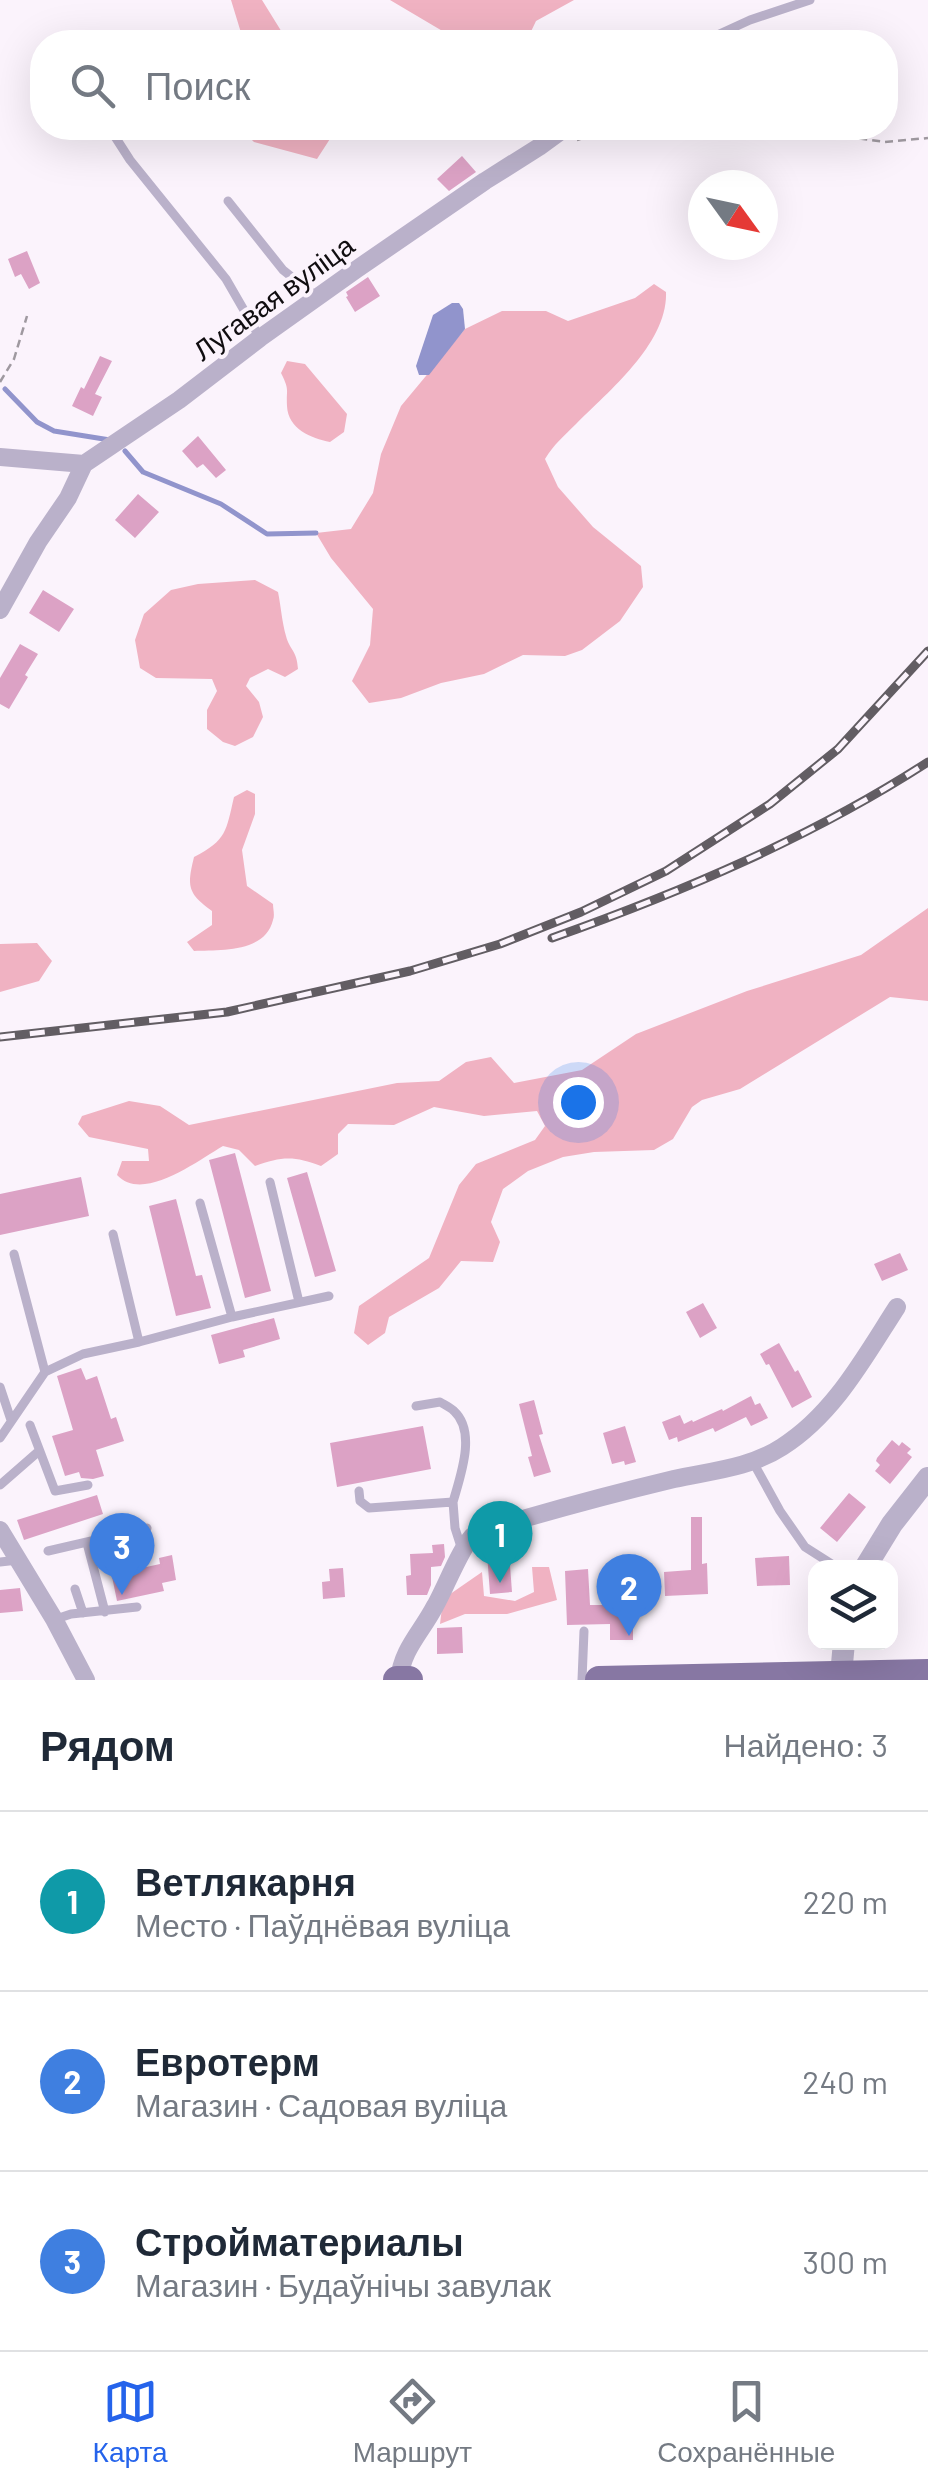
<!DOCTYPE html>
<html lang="ru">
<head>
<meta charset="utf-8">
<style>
	body { margin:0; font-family:Barlow,sans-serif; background:#f2f2f3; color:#1f2937 }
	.controls { position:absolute; right:30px; bottom:30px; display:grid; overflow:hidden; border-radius:20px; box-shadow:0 10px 40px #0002 }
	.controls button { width:90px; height:90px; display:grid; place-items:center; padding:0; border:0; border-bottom:2px solid #e0e1e3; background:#fff; color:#1f2937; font:50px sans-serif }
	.compass { position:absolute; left:688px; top:170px; width:90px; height:90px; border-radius:50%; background:#fff; box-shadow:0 10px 40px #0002; rotate:123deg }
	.you { position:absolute; left:578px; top:1102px; width:35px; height:35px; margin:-25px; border:8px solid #fff; border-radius:50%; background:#1a73e8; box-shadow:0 0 0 15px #1a73e833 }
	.badge { display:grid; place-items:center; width:65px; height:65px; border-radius:50%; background:#2563eb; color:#fff; font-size:32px; font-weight:700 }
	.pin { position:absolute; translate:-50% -82px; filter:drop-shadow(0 2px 5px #0008) }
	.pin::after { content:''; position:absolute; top:52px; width:35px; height:30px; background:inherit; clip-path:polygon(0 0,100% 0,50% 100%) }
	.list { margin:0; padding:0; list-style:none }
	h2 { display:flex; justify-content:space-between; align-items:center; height:130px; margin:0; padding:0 40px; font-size:42px }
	h2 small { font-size:32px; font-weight:400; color:#747a83 }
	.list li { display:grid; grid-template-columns:65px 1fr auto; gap:30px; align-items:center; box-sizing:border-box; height:180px; padding:0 40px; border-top:2px solid #e0e1e3 }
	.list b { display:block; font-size:38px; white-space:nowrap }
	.list p { margin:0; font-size:32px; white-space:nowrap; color:#747a83 }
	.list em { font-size:32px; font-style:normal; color:#747a83 }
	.icon { flex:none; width:55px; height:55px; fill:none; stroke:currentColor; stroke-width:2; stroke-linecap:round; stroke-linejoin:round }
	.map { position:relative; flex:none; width:928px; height:1680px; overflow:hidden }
	.search { position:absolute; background:#fff; box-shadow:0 10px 40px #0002; left:30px; right:30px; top:30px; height:110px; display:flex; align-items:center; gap:25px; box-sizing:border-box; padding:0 35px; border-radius:40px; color:#747a83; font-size:38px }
	.sheet { height:670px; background:#fff }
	nav { display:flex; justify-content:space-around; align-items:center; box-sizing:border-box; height:140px; border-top:2px solid #e0e1e3; background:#fff; font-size:28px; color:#747a83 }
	nav a { display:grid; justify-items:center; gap:5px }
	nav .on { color:#2563eb }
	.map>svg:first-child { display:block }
</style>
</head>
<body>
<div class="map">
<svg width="928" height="1680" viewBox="0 0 928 1680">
	<rect width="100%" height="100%" fill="#fbf3fc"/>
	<!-- green -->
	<path fill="#f0b2c2" d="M 231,0 L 262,0 L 288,42 L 230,42 L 242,36 Z
		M 390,0 L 574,0 L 536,21 L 526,42 L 461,42 Z
		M 240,128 L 337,128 L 317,159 L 254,142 Z
		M 654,284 L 666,292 C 668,343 609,391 576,424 C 564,436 554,444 545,459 L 558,487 L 593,527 L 641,566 L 643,587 L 620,621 L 582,650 L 565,656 L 523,655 L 484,674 L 441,683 L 401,698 L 369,703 L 352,681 L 370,645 L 373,609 L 331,558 L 316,533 L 351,529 L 373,493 L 381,454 L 401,406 L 465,329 L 502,311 L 546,311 L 568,321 L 635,298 Z
		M 287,361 L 305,364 L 347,414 L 344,432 L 330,442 C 311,438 288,429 287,406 C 286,388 290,391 281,373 Z
		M 255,580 L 278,592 C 281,607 282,622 286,636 C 290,651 297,650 298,669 L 285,677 L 268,669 L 250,678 L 246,686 L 259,702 L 263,717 L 253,737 L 235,746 L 223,742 L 207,729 L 207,710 L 217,691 L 212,679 L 156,678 L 140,668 L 135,640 L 144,614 L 171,590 L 198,584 Z
		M 247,790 L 255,794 L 255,814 L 242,850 L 247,886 L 273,904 C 273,909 275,915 273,920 C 265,953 220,950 194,951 L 187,942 L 212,925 L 212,911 C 187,893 187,886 194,857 C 227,840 226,831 234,797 Z
		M 928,908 L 928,1001 L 890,997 L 740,1089 L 702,1100 L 692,1107 L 673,1139 L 654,1150 L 594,1152 L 563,1157 L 528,1171 L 503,1189 L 491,1222 L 500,1242 L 493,1262 L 461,1261 L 439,1288 L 389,1317 L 385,1333 L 368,1345 L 354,1333 L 359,1306 L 429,1258 L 459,1185 L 476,1164 L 535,1140 L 545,1126 L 537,1111 L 484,1116 L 434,1107 L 394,1125 L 348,1124 L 338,1134 L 338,1154 L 321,1166 C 295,1156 282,1156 255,1166 L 239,1150 L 223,1146 C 197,1161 143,1203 117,1175 L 122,1161 L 149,1161 L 148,1149 L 89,1137 L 78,1124 L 82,1116 L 129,1101 L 160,1106 L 189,1125 L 397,1083 L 439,1081 L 466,1062 L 491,1057 L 514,1083 L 582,1070 L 636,1034 L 747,991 L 861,955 Z
		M 37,943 L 52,961 L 39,981 L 0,992 L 0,944 Z
		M 532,1567 L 549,1567 L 557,1600 L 507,1614 L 465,1614 L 440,1624 L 443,1599 L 482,1572 L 484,1596 L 515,1601 L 534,1592 Z"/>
	<!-- water -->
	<path fill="#9194cc" d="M 452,303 L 459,303 L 463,309 L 465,329 L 429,375 L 419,375 L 416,366 L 433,315 Z"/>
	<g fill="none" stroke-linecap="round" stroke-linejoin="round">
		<!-- stream -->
		<path stroke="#9194cc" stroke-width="5" d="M 5,389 L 37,422 L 54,431 L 110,440
			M 125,451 L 143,472 L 221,504 L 267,534 L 316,533"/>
	</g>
	<!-- building -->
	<path fill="#dca2c5" d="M 462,156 L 476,172 L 449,191 L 437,179 Z
		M 27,251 L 40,283 L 29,289 L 21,274 L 15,277 L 8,259 Z
		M 368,277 L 380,296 L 355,312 L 346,297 L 348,296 L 346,292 Z
		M 100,356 L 112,361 L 95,394 L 102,397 L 93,416 L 72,406 L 81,387 L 84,389 Z
		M 198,436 L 226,470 L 216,478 L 203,464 L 197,468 L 182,451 Z
		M 138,494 L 159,512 L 135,538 L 115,520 Z
		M 43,590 L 74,609 L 59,632 L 29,613 Z
		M 20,644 L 38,654 L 25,675 L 28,677 L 9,709 L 0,704 L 0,678 Z
		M 235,1153 L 271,1291 L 245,1298 L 209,1160 Z
		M 307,1172 L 336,1271 L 315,1277 L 287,1178 Z
		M 81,1177 L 89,1216 L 0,1235 L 0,1194 Z
		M 176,1199 L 196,1276 L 202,1275 L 211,1308 L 176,1316 L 149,1206 Z
		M 900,1253 L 908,1270 L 882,1281 L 874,1264 Z
		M 703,1303 L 717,1328 L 700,1338 L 686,1312 Z
		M 274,1318 L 280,1339 L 243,1350 L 245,1357 L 219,1364 L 211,1335 Z
		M 779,1343 L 795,1372 L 798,1370 L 812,1397 L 792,1408 L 769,1364 L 766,1365 L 760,1354 Z
		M 81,1368 L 86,1380 L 97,1376 L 111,1419 L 116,1417 L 124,1441 L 96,1450 L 104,1476 L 93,1479 L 81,1478 L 79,1472 L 65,1476 L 52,1436 L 73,1430 L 57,1376 Z
		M 751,1396 L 755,1405 L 760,1403 L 768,1418 L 751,1426 L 746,1417 L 715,1432 L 713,1428 L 678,1442 L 677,1437 L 669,1440 L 662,1422 L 680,1415 L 684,1424 L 692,1420 L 693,1422 L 722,1409 L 723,1411 Z
		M 534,1400 L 543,1434 L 539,1435 L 551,1472 L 534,1477 L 528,1457 L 532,1456 L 519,1404 Z
		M 423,1426 L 431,1469 L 337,1487 L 330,1443 Z
		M 625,1426 L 636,1462 L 625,1465 L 624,1461 L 612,1464 L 603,1433 Z
		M 892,1440 L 899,1446 L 902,1442 L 911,1449 L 907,1453 L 912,1457 L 890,1484 L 875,1471 L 880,1465 L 876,1461 L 877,1458 Z
		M 849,1493 L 866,1507 L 837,1542 L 820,1528 Z
		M 97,1495 L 103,1514 L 24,1540 L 17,1520 Z
		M 691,1517 L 702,1517 L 702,1564 L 707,1563 L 708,1594 L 665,1596 L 664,1572 L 691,1570 Z
		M 518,1539 L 519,1551 L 509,1552 L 512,1592 L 490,1594 L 487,1553 L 477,1554 L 477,1551 L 487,1542 Z
		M 444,1544 L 445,1557 L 441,1566 L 431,1567 L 431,1585 L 427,1595 L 407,1595 L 406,1576 L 411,1575 L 410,1554 L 433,1553 L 432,1545 Z
		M 172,1555 L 176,1580 L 162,1583 L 164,1591 L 117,1601 L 109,1562 L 135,1557 L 137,1569 L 160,1564 L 159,1558 Z
		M 789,1556 L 790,1585 L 757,1586 L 755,1558 Z
		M 343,1568 L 345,1597 L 323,1599 L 322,1582 L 330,1581 L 329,1569 Z
		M 588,1569 L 590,1605 L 633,1605 L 633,1640 L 610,1640 L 610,1624 L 567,1625 L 565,1571 Z
		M 20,1588 L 23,1611 L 0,1613 L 0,1590 Z
		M 462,1627 L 463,1653 L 437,1654 L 437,1628 Z"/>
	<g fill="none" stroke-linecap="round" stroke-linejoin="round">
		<!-- path -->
		<path stroke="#9f99a0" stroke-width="2.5" stroke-dasharray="8 5" stroke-linecap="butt" d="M 782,128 L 885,142 L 928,138
			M 577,140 L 613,128
			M 0,382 L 14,359 L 27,316"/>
		<!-- service -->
		<path stroke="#bab1ca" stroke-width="9" d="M 702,42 L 750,20 L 810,0
			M 112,132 L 130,160 L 226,279 L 260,338
			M 228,201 L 283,270 L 317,297
			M 270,1182 L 299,1302
			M 200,1203 L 232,1317
			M 14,1254 L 45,1372
			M 139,1342 L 232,1317 L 329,1296
			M 0,1387 L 11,1420
			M 416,1406 L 440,1402 C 445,1405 450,1407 454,1411 C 477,1432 460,1477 453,1502
			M 30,1425 L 55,1491 L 88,1485
			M 0,1438 L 45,1372 L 83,1354 L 139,1342 L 113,1234
			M 753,1462 L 780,1511 L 805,1547 L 838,1568
			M 0,1485 L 39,1451
			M 359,1491 L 360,1501 L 369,1508 L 453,1502 L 455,1528 L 462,1550
			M 87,1543 L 105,1612
			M 48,1551 L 147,1528
			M 0,1562 L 18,1560
			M 75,1589 L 83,1613
			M 56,1619 L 71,1614 L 137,1607
			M 582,1680 L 584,1631"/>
		<!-- minor -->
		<path stroke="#bab1ca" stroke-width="18" d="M 0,457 L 84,464 L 179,400 L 260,338 L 357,269 L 485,181 L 539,147 L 565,128
			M 0,610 L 38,542 L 68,498 L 84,464
			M 0,1530 L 54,1619 L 86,1680
			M 399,1680 C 402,1649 421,1633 435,1606 C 444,1591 463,1542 475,1534 C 486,1526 513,1522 526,1518 C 575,1504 624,1491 674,1479 C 710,1471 750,1468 782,1447 C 834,1414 864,1358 897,1307"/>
		<!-- tertiary -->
		<path stroke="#bab1ca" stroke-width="22" d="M 865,1568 L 892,1524 L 928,1478
			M 841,1675 L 844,1642"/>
		<!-- primary -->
		<path stroke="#8777a3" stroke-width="28" d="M 397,1680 L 409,1680
			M 599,1680 L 928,1673"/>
		<defs>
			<path id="rail" d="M 552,938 C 682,892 812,837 928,762
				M 0,1037 L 227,1012 L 410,971 L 500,944 L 581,912 L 666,871 L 770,804 L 838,749 L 928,651"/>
		</defs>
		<!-- rail casing -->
		<use href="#rail" stroke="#625d63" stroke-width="9"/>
		<!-- rail -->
		<use href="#rail" stroke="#fbf3fc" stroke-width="5" stroke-dasharray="15" stroke-linecap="butt"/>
	</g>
	<g text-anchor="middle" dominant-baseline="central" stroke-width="8" stroke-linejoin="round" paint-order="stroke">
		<!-- street labels -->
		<g font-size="28" fill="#100d10" stroke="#fbf3fc">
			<text transform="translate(273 297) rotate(-36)">Лугавая вуліца</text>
		</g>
	</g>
</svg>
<div class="controls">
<button><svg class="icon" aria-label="layers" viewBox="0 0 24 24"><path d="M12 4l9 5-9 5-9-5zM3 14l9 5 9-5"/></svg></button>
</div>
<svg class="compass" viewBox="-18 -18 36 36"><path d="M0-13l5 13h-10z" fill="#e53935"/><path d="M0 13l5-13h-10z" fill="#747a83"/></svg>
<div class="you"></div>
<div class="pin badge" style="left:500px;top:1583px;background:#0f9aa8">1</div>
<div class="pin badge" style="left:629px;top:1636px;background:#3f7fe0">2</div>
<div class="pin badge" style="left:122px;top:1595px;background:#3f7fe0">3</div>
<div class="search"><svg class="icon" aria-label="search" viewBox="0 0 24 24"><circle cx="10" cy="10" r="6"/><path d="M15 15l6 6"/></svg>Поиск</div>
</div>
<section class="sheet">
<h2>Рядом<small>Найдено: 3</small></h2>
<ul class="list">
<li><span class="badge" style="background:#0f9aa8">1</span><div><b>Ветлякарня</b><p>Место · Паўднёвая вуліца</p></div><em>220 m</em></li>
<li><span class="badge" style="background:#3f7fe0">2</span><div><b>Евротерм</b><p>Магазин · Садовая вуліца</p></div><em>240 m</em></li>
<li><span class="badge" style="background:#3f7fe0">3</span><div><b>Стройматериалы</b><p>Магазин · Будаўнічы завулак</p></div><em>300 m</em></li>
</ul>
</section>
<nav>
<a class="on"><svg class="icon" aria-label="map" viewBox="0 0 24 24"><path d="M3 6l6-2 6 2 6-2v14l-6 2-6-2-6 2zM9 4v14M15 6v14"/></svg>Карта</a>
<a><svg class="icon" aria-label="directions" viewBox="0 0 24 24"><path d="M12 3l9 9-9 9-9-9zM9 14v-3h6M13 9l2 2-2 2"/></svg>Маршрут</a>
<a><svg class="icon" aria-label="saved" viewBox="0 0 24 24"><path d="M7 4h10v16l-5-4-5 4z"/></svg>Сохранённые</a>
</nav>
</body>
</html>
